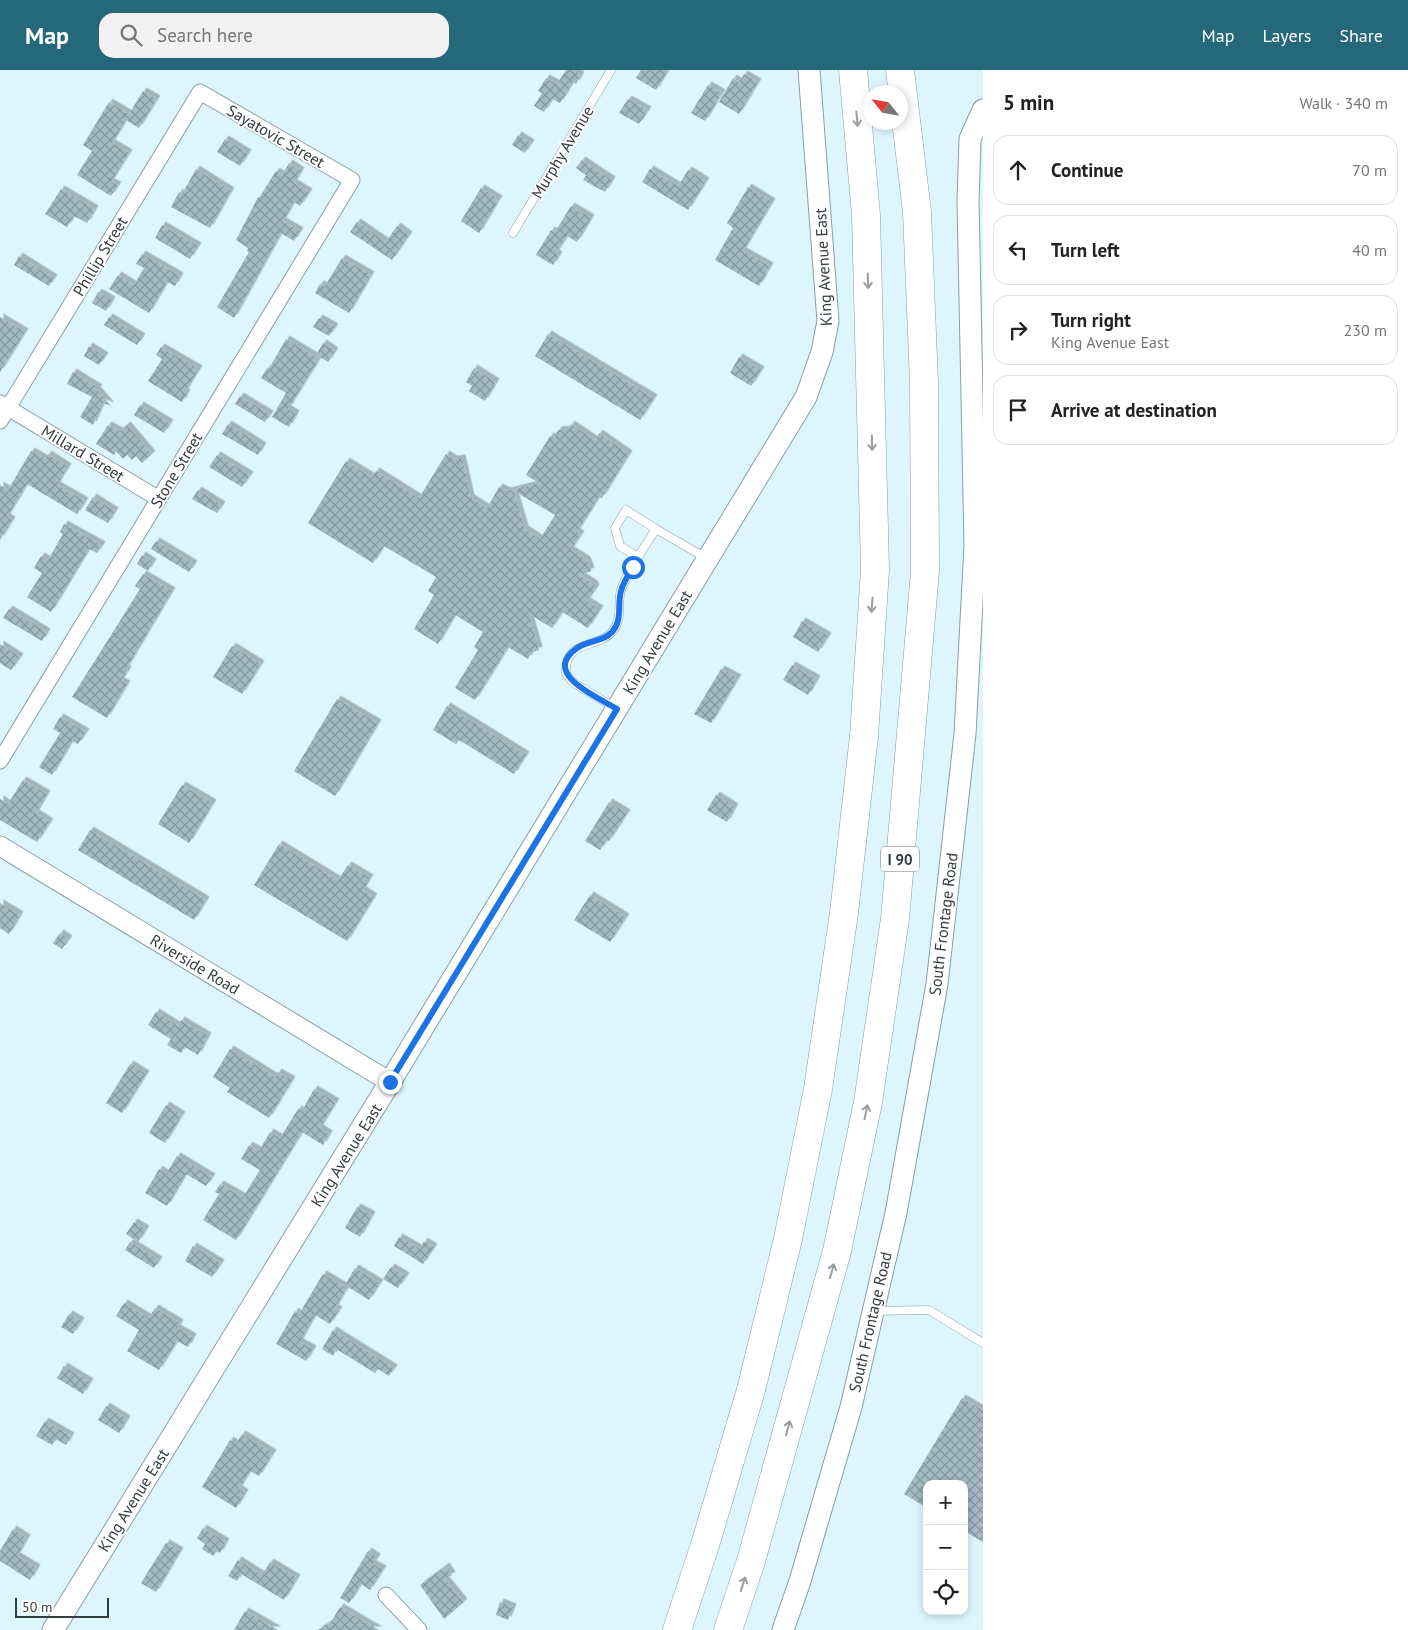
<!DOCTYPE html>
<html lang="en">
<head>
<meta charset="utf-8">
<style>
	body { margin:0; font-family:"PT Sans",sans-serif; background:#f2f2f2; color:#222 }
	.controls { position:absolute; right:15px; bottom:15px; display:grid; overflow:hidden; border-radius:10px; box-shadow:0 2px 8px #0003 }
	.controls button { width:45px; height:45px; display:grid; place-items:center; padding:0; border:0; border-bottom:1px solid #e0e0e0; background:#fff; color:#222; font:25px sans-serif }
	.compass { position:absolute; left:863px; top:15px; width:45px; height:45px; border-radius:50%; background:#fff; box-shadow:0 2px 8px #0003; rotate:301deg }
	.scale { position:absolute; left:15px; bottom:12px; width:94px; box-sizing:border-box; padding-left:5px; border:2px solid #333c3f; border-top:0; font-size:14px; line-height:18px; white-space:nowrap; color:#333c3f; -webkit-text-stroke:4px #fefefe; paint-order:stroke }
	.stop { position:absolute; width:15px; height:15px; margin:-11px; border:4px solid #1a73e8; border-radius:50%; background:#fff }
	.stop.end { background:#1a73e8; border-color:#fff; box-shadow:0 1px 5px #0008 }
	.list { margin:0; padding:0; list-style:none }
	h2 { display:flex; justify-content:space-between; align-items:center; height:65px; margin:0; padding:0 20px; font-size:21px }
	h2 small { font-size:16px; font-weight:400; color:#767676 }
	.list li { display:grid; grid-template-columns:32px 1fr auto; gap:15px; align-items:center; box-sizing:border-box; height:70px; margin:0 10px 10px; padding:0 10px; border:1px solid #e0e0e0; border-radius:15px }
	.list b { display:block; font-size:19px; white-space:nowrap }
	.list p { margin:0; font-size:16px; white-space:nowrap; color:#767676 }
	.list em { font-size:16px; font-style:normal; color:#767676 }
	.icon { flex:none; width:28px; height:28px; fill:none; stroke:currentColor; stroke-width:2; stroke-linecap:round; stroke-linejoin:round }
	.map { position:relative; flex:none; width:983px; height:1560px; overflow:hidden }
	header { display:flex; align-items:center; gap:30px; box-sizing:border-box; height:70px; padding:0 25px; background:#24687a; color:#fff }
	header strong { font-size:24px }
	nav { display:flex; gap:28px; margin-inline-start:auto; font-size:18px }
	.search { width:350px; height:45px; background:#f2f2f2; display:flex; align-items:center; gap:12px; box-sizing:border-box; padding:0 18px; border-radius:15px; color:#767676; font-size:19px }
	main { display:flex }
	aside { flex:1; background:#fff }
	.map>svg:first-child { display:block }
</style>
</head>
<body>
<header>
<strong>Map</strong>
<div class="search"><svg class="icon" aria-label="search" viewBox="0 0 24 24"><circle cx="10" cy="10" r="6"/><path d="M15 15l6 6"/></svg>Search here</div>
<nav><a>Map</a><a>Layers</a><a>Share</a></nav>
</header>
<main>
<div class="map">
<svg width="983" height="1560" viewBox="0 0 983 1560">
	<defs>
		<pattern id="building-cross-hatch" width="8" height="8" patternUnits="userSpaceOnUse" patternTransform="scale(1.25)"><rect width="8" height="8" fill="#a4bac2"/><path d="M0 0l8 8M0 8l8-8" fill="none" stroke="#86989f"/></pattern>
		<filter id="shadow"><feDropShadow dx="3.5" dy="-3.5" stdDeviation="0" flood-color="#0004"/></filter>
	</defs>
	<rect width="100%" height="100%" fill="#ddf5fd"/>
	<!-- building -->
	<path fill="url(#building-cross-hatch)" fill-rule="evenodd" filter="url(#shadow)" d="M 566,0 L 573,0 L 581,5 L 576,14 L 573,12 L 560,33 L 552,29 L 544,42 L 534,36 L 542,23 L 538,21 L 546,8 L 557,14 Z
		M 641,0 L 668,0 L 656,20 L 636,8 Z
		M 744,4 L 758,12 L 739,44 L 719,32 L 733,8 L 739,12 Z
		M 708,15 L 722,23 L 705,51 L 691,43 Z
		M 143,21 L 157,29 L 139,58 L 126,50 L 112,73 L 129,83 L 111,112 L 118,115 L 111,126 L 77,105 L 92,81 L 83,75 L 109,32 L 129,44 Z
		M 628,29 L 648,40 L 639,54 L 619,43 Z
		M 518,65 L 531,73 L 525,83 L 512,75 Z
		M 225,69 L 248,83 L 240,96 L 217,82 Z
		M 582,90 L 612,110 L 605,122 L 583,110 L 586,105 L 576,98 Z
		M 289,93 L 301,101 L 294,113 L 309,122 L 300,136 L 294,132 L 283,151 L 300,161 L 294,171 L 281,163 L 234,248 L 217,237 L 249,182 L 247,181 L 248,178 L 236,170 L 258,127 L 259,128 L 276,101 L 282,105 Z
		M 196,99 L 231,121 L 210,158 L 171,137 L 179,122 L 182,124 Z
		M 650,99 L 678,116 L 688,100 L 706,111 L 688,140 L 642,112 Z
		M 748,117 L 772,132 L 743,181 L 770,196 L 759,216 L 715,190 L 733,158 L 727,153 Z
		M 481,118 L 499,129 L 479,163 L 461,151 Z
		M 61,119 L 95,139 L 87,153 L 74,146 L 67,157 L 45,144 Z
		M 571,136 L 591,148 L 577,172 L 567,166 L 556,183 L 559,185 L 553,195 L 536,185 L 551,160 L 555,162 Z
		M 357,152 L 386,172 L 397,156 L 409,165 L 392,190 L 350,162 Z
		M 162,155 L 198,176 L 190,189 L 155,168 Z
		M 142,184 L 180,206 L 175,216 L 167,212 L 149,243 L 109,219 L 118,205 L 134,215 L 144,198 L 136,194 Z
		M 19,186 L 54,208 L 49,216 L 14,195 Z
		M 342,188 L 371,205 L 349,243 L 315,223 L 320,214 L 325,216 Z
		M 98,222 L 112,230 L 106,241 L 92,233 Z
		M 0,247 L 25,262 L 0,302 Z
		M 109,247 L 142,267 L 137,275 L 104,255 Z
		M 319,248 L 335,257 L 329,266 L 313,257 Z
		M 548,264 L 654,328 L 640,350 L 535,286 Z
		M 286,269 L 319,289 L 288,339 L 296,344 L 289,357 L 272,347 L 286,323 L 261,308 L 267,298 L 269,299 Z
		M 323,273 L 335,281 L 328,292 L 316,285 Z
		M 89,276 L 105,286 L 99,295 L 84,286 Z
		M 161,277 L 199,299 L 185,322 L 187,323 L 182,332 L 148,311 L 162,289 L 156,285 Z
		M 739,287 L 761,300 L 751,316 L 730,303 Z
		M 474,298 L 496,312 L 485,331 L 469,321 L 472,316 L 466,312 Z
		M 73,302 L 99,318 L 97,320 L 111,336 L 103,333 L 93,355 L 80,347 L 92,327 L 67,314 Z
		M 240,326 L 270,344 L 265,352 L 235,334 Z
		M 140,335 L 170,353 L 164,363 L 134,345 Z
		M 228,354 L 263,376 L 258,385 L 222,364 Z
		M 571,354 L 595,370 L 599,363 L 629,384 L 602,428 L 599,427 L 577,462 L 581,464 L 571,480 L 587,490 L 591,501 L 580,505 L 594,514 L 596,518 L 587,531 L 600,539 L 588,558 L 562,542 L 552,558 L 529,544 L 539,580 L 532,582 L 528,589 L 508,577 L 475,630 L 455,618 L 478,580 L 474,577 L 483,562 L 455,545 L 438,574 L 414,559 L 434,525 L 428,521 L 436,507 L 384,476 L 373,493 L 308,453 L 346,391 L 372,407 L 376,401 L 419,428 L 446,384 L 454,389 L 462,388 L 471,428 L 487,438 L 499,417 L 507,421 L 539,413 L 526,405 L 550,366 L 554,368 L 558,360 L 568,359 ZM 514,421 L 555,445 L 540,469 L 525,459 Z
		M 108,355 L 120,361 L 127,355 L 152,384 L 142,393 L 136,386 L 132,390 L 127,385 L 123,389 L 116,381 L 114,385 L 96,374 Z
		M 31,381 L 45,389 L 48,384 L 68,397 L 57,415 L 85,431 L 77,444 L 27,414 L 7,447 L 12,450 L 0,470 L 0,415 L 8,420 Z
		M 217,385 L 250,405 L 242,417 L 209,397 Z
		M 198,420 L 222,435 L 217,443 L 192,429 Z
		M 93,427 L 115,441 L 108,453 L 85,440 Z
		M 64,454 L 102,475 L 97,483 L 89,479 L 51,542 L 27,527 L 42,503 L 34,498 L 41,486 L 48,490 L 63,464 L 60,462 Z
		M 156,471 L 194,494 L 189,502 L 151,479 Z
		M 142,485 L 153,492 L 148,501 L 137,494 Z
		M 143,504 L 172,521 L 126,599 L 128,600 L 121,611 L 127,614 L 107,648 L 72,627 L 140,519 L 135,516 Z
		M 9,539 L 47,562 L 42,571 L 3,548 Z
		M 802,551 L 828,566 L 818,582 L 793,567 Z
		M 0,574 L 20,587 L 11,600 L 0,593 Z
		M 232,576 L 261,594 L 242,624 L 213,607 Z
		M 792,595 L 817,609 L 808,625 L 783,610 Z
		M 721,599 L 738,608 L 711,653 L 694,644 Z
		M 337,629 L 378,653 L 335,726 L 294,701 Z
		M 447,636 L 526,685 L 514,704 L 459,670 L 456,674 L 433,660 Z
		M 60,647 L 86,662 L 78,674 L 72,671 L 52,705 L 39,697 L 60,663 L 53,659 Z
		M 23,710 L 47,724 L 36,743 L 50,752 L 37,772 L 0,750 L 0,729 L 8,734 Z
		M 182,715 L 213,733 L 189,773 L 158,754 Z
		M 716,725 L 735,737 L 727,752 L 707,740 Z
		M 609,732 L 627,743 L 609,771 L 607,770 L 600,780 L 585,771 Z
		M 90,760 L 206,830 L 194,850 L 78,780 Z
		M 279,774 L 338,810 L 348,795 L 370,808 L 363,820 L 374,827 L 347,871 L 254,815 Z
		M 590,825 L 626,847 L 610,872 L 574,850 Z
		M 0,833 L 20,845 L 9,864 L 0,858 Z
		M 60,863 L 69,869 L 62,879 L 53,873 Z
		M 156,942 L 178,956 L 181,950 L 208,966 L 198,985 L 185,977 L 181,983 L 167,975 L 171,969 L 148,955 Z
		M 230,979 L 275,1007 L 278,1002 L 292,1010 L 269,1048 L 227,1022 L 230,1018 L 213,1007 Z
		M 130,994 L 146,1004 L 122,1043 L 106,1033 Z
		M 314,1019 L 336,1032 L 320,1058 L 329,1064 L 323,1075 L 302,1062 L 236,1170 L 203,1150 L 219,1124 L 215,1122 L 220,1114 L 243,1127 L 260,1100 L 241,1089 L 249,1075 L 259,1081 L 270,1062 L 280,1068 L 298,1039 L 302,1041 Z
		M 166,1035 L 182,1045 L 165,1073 L 149,1063 Z
		M 177,1086 L 212,1107 L 206,1116 L 186,1104 L 167,1136 L 145,1123 L 159,1099 L 166,1104 Z
		M 357,1137 L 372,1145 L 360,1167 L 345,1158 Z
		M 134,1152 L 146,1159 L 138,1172 L 126,1164 Z
		M 399,1167 L 420,1179 L 424,1171 L 434,1177 L 423,1194 L 394,1176 Z
		M 130,1172 L 159,1190 L 154,1198 L 125,1180 Z
		M 193,1176 L 221,1193 L 212,1207 L 185,1191 Z
		M 391,1197 L 406,1206 L 398,1218 L 383,1209 Z
		M 355,1198 L 380,1213 L 369,1230 L 345,1215 Z
		M 323,1204 L 347,1218 L 335,1238 L 339,1240 L 330,1254 L 315,1245 L 300,1272 L 313,1279 L 306,1291 L 276,1274 L 295,1241 L 299,1244 Z
		M 124,1233 L 149,1248 L 155,1238 L 180,1253 L 177,1258 L 193,1267 L 188,1277 L 177,1271 L 159,1300 L 127,1281 L 139,1260 L 116,1246 Z
		M 69,1244 L 81,1251 L 73,1264 L 61,1257 Z
		M 333,1260 L 394,1298 L 389,1306 L 378,1299 L 375,1303 L 336,1279 L 333,1286 L 322,1279 Z
		M 64,1296 L 90,1312 L 83,1324 L 57,1308 Z
		M 962,1328 L 983,1340 L 983,1472 L 964,1461 L 964,1414 L 927,1414 L 927,1438 L 904,1424 Z
		M 106,1336 L 127,1349 L 119,1363 L 98,1350 Z
		M 45,1351 L 71,1366 L 66,1375 L 56,1369 L 52,1375 L 36,1366 Z
		M 242,1364 L 273,1383 L 259,1406 L 250,1401 L 239,1419 L 245,1423 L 236,1438 L 202,1417 L 230,1370 L 236,1374 Z
		M 203,1458 L 226,1472 L 220,1483 L 217,1481 L 213,1486 L 202,1479 L 205,1474 L 197,1468 Z
		M 13,1459 L 27,1468 L 17,1486 L 37,1498 L 30,1510 L 0,1491 L 0,1481 Z
		M 166,1473 L 180,1481 L 156,1522 L 141,1513 Z
		M 368,1481 L 377,1487 L 373,1494 L 383,1499 L 370,1520 L 361,1514 L 349,1533 L 340,1528 Z
		M 238,1490 L 262,1505 L 270,1492 L 297,1508 L 284,1530 L 241,1504 L 237,1511 L 228,1506 Z
		M 446,1496 L 452,1505 L 445,1509 L 464,1532 L 444,1549 L 420,1515 Z
		M 500,1532 L 513,1537 L 508,1550 L 496,1545 Z
		M 340,1537 L 379,1560 L 318,1560 L 331,1552 Z
		M 245,1541 L 278,1560 L 234,1560 Z"/>
	<g fill="none" stroke-linecap="round" stroke-linejoin="round">
		<defs>
			<path id="service" d="M 513,163 L 611,0
				M 638,487 L 620,476 L 615,458 L 626,440 L 656,459
				M 615,638 L 574,613 L 566,604 C 564,568 597,580 613,561 C 623,548 617,533 621,520 C 629,498 644,478 656,459 L 706,488
				M 875,1241 L 929,1240 L 983,1273"/>
			<path id="minor" d="M 0,333 L 159,429
				M 0,351 L 200,22 L 352,110 L 0,691
				M 386,1525 L 419,1560"/>
			<path id="tertiary" d="M 0,776 L 390,1012"/>
			<path id="secondary" d="M 53,1560 L 390,1012 L 806,327 L 822,282 L 828,251 L 809,0
				M 783,1560 L 800,1511 L 851,1337 L 896,1143 L 937,914 L 965,664 L 975,475 L 968,131 L 970,69 L 983,40"/>
			<path id="motorway" d="M 677,1560 L 705,1475 L 751,1320 L 788,1169 L 818,1019 L 844,843 L 864,666 L 875,500 L 866,145 L 853,0
				M 728,1560 L 751,1491 L 837,1181 L 868,1032 L 895,849 L 925,501 L 924,313 L 917,142 L 900,0"/>
		</defs>
		<!-- service casing -->
		<use href="#service" stroke="#879ea5" stroke-width="9"/>
		<!-- minor casing -->
		<use href="#minor" stroke="#879ea5" stroke-width="17"/>
		<!-- tertiary casing -->
		<use href="#tertiary" stroke="#879ea5" stroke-width="21"/>
		<!-- secondary casing -->
		<use href="#secondary" stroke="#879ea5" stroke-width="23"/>
		<!-- motorway casing -->
		<use href="#motorway" stroke="#879ea5" stroke-width="29"/>
		<!-- service -->
		<use href="#service" stroke="#fff" stroke-width="8"/>
		<!-- minor -->
		<use href="#minor" stroke="#fff" stroke-width="15"/>
		<!-- tertiary -->
		<use href="#tertiary" stroke="#fff" stroke-width="19"/>
		<!-- secondary -->
		<use href="#secondary" stroke="#fff" stroke-width="21"/>
		<!-- motorway -->
		<use href="#motorway" stroke="#fff" stroke-width="28"/>
	</g>
	<!-- one-way arrows -->
	<defs><path id="oneway-shaft" d="M-6 0H5M1.5-3L5.5 0L1.5 3" fill="none" stroke-width="1.6" stroke-linecap="round" stroke-linejoin="round" transform="scale(1.25)"/></defs>
	<g stroke="#999e9f">
		<use href="#oneway-shaft" transform="translate(857 49) rotate(85)"/>
		<use href="#oneway-shaft" transform="translate(868 211) rotate(88)"/>
		<use href="#oneway-shaft" transform="translate(872 373) rotate(89)"/>
		<use href="#oneway-shaft" transform="translate(872 535) rotate(94)"/>
		<use href="#oneway-shaft" transform="translate(866 1042) rotate(-78)"/>
		<use href="#oneway-shaft" transform="translate(832 1201) rotate(-74)"/>
		<use href="#oneway-shaft" transform="translate(788 1358) rotate(-74)"/>
		<use href="#oneway-shaft" transform="translate(743 1514) rotate(-72)"/>
	</g>
	<g fill="none" stroke-linecap="round" stroke-linejoin="round">
		<!-- route -->
		<path stroke="#1a73e8" stroke-width="6" d="M 390,1012 L 617,639 C 598,627 540,604 577,578 C 588,570 603,572 612,562 C 623,550 617,535 621,521 C 623,513 628,505 633,497"/>
	</g>
	<g text-anchor="middle" dominant-baseline="central" stroke-width="4" stroke-linejoin="round" paint-order="stroke">
		<!-- shield labels -->
		<rect fill="#fefefe" stroke="#707678" stroke-width="1" x="881" y="776.5" width="38" height="25" rx="4"/>
		<g font-size="15" font-weight="bold" fill="#333c3f">
			<text x="900" y="789">I 90</text>
		</g>
		<!-- street labels -->
		<g font-size="16" fill="#333c3f" stroke="#fefefe">
			<text transform="translate(276 66) rotate(30)">Sayatovic Street</text>
			<text transform="translate(562 82) rotate(-59)">Murphy Avenue</text>
			<text transform="translate(100 186) rotate(-59)">Phillip Street</text>
			<text transform="translate(823 197) rotate(-93)">King Avenue East</text>
			<text transform="translate(83 383) rotate(31)">Millard Street</text>
			<text transform="translate(176 400) rotate(-59)">Stone Street</text>
			<text transform="translate(657 572) rotate(-59)">King Avenue East</text>
			<text transform="translate(943 854) rotate(-83)">South Frontage Road</text>
			<text transform="translate(195 894) rotate(31)">Riverside Road</text>
			<text transform="translate(346 1085) rotate(-58)">King Avenue East</text>
			<text transform="translate(870 1252) rotate(-77)">South Frontage Road</text>
			<text transform="translate(133 1430) rotate(-58)">King Avenue East</text>
		</g>
	</g>
</svg>
<div class="controls">
<button>+</button>
<button>−</button>
<button><svg class="icon" aria-label="locate" viewBox="0 0 24 24"><circle cx="12" cy="12" r="6"/><path d="M12 2v4M12 18v4M2 12h4M18 12h4"/></svg></button>
</div>
<svg class="compass" viewBox="-18 -18 36 36"><path d="M0-13l5 13h-10z" fill="#e53935"/><path d="M0 13l5-13h-10z" fill="#767676"/></svg>
<div class="scale">50 m</div>
<div class="stop" style="left:633px;top:497px"></div>
<div class="stop end" style="left:390px;top:1012px"></div>
</div>
<aside>
<h2>5 min<small>Walk · 340 m</small></h2>
<ul class="list">
<li><svg class="icon" aria-label="ahead" viewBox="0 0 24 24"><path d="M12 20V5M6 11l6-6 6 6"/></svg><div><b>Continue</b></div><em>70 m</em></li>
<li><svg class="icon" aria-label="left" viewBox="0 0 24 24"><path d="M17 20v-9H6M10 6l-5 5 5 5"/></svg><div><b>Turn left</b></div><em>40 m</em></li>
<li><svg class="icon" aria-label="right" viewBox="0 0 24 24"><path d="M7 20v-9h11M14 6l5 5-5 5"/></svg><div><b>Turn right</b><p>King Avenue East</p></div><em>230 m</em></li>
<li><svg class="icon" aria-label="arrive" viewBox="0 0 24 24"><path d="M6 21V4h12l-3 4 3 4H6"/></svg><div><b>Arrive at destination</b></div></li>
</ul>
</aside>
</main>
</body>
</html>
